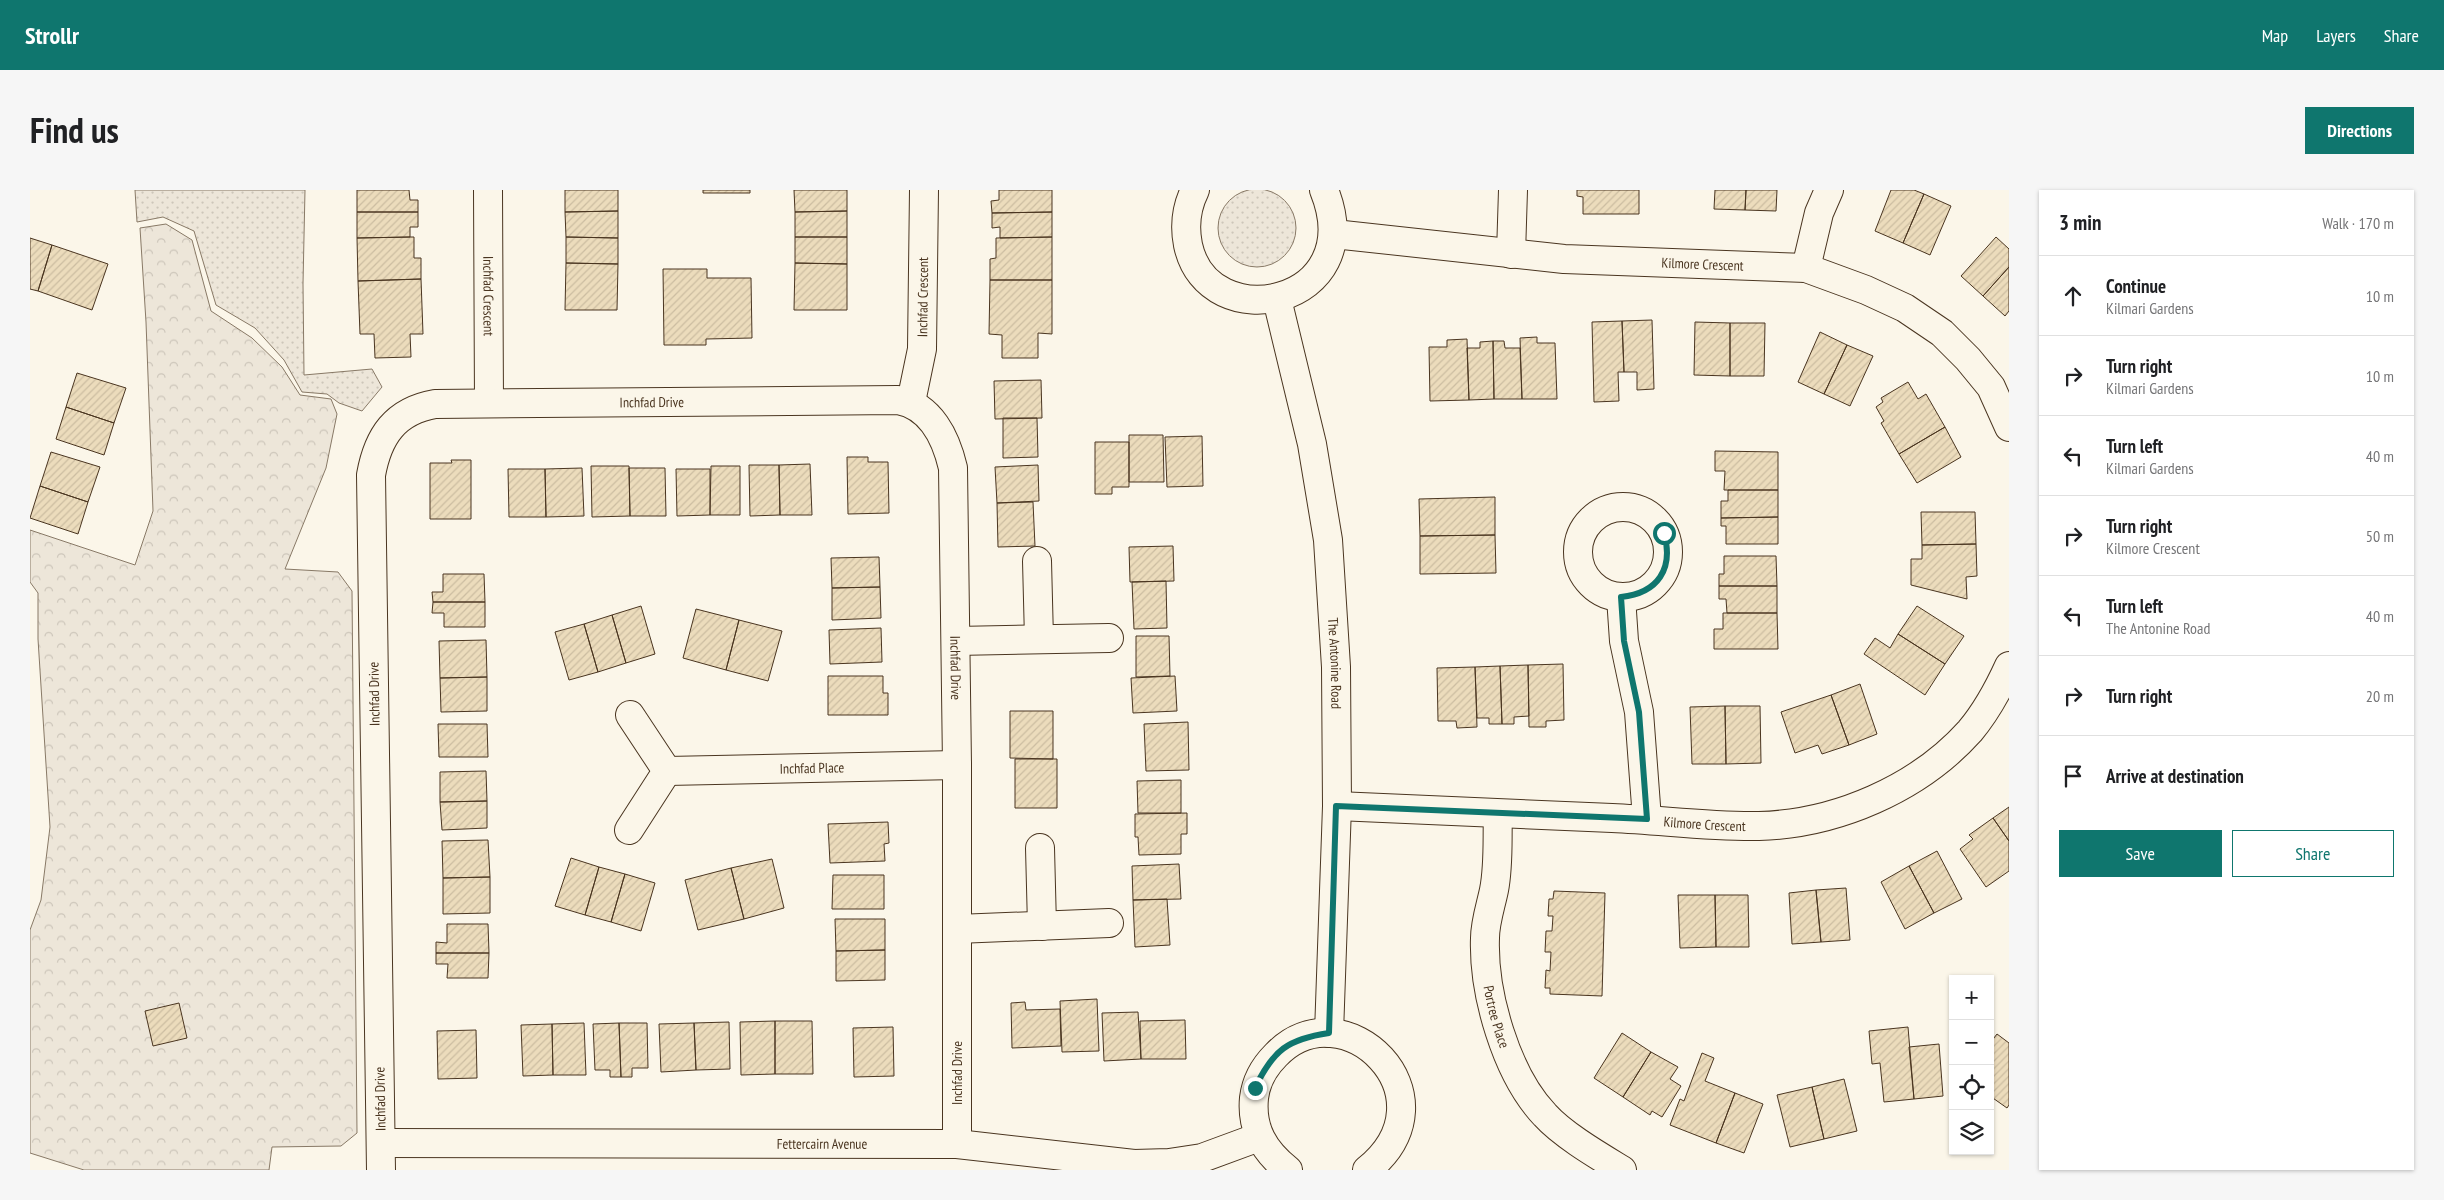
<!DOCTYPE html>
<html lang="en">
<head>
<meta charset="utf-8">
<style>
	body { margin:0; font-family:"PT Sans Narrow",sans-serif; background:#f6f6f6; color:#202124 }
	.controls { position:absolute; right:15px; bottom:15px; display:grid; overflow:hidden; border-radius:0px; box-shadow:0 1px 4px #0004 }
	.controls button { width:45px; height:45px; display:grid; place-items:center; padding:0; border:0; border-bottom:1px solid #e0e0e0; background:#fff; color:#202124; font:25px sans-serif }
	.stop { position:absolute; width:15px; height:15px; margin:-11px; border:4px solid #0f766e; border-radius:50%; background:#fff }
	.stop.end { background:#0f766e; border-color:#fff; box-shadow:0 1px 5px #0008 }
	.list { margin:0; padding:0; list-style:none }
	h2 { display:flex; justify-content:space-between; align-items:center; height:65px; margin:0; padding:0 20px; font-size:21px }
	h2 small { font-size:16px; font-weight:400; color:#757577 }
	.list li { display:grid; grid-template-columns:32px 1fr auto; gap:15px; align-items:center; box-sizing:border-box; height:80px; padding:0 20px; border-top:1px solid #e0e0e0 }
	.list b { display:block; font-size:19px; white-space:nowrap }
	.list p { margin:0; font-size:16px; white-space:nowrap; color:#757577 }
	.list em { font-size:16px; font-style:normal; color:#757577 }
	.actions { display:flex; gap:10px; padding:15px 20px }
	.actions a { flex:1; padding:11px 0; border:1px solid #0f766e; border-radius:0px; text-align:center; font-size:18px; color:#0f766e }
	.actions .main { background:#0f766e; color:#fff }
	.icon { flex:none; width:28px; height:28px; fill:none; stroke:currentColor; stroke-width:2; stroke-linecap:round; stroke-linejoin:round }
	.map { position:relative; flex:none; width:1979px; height:980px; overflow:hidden; border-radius:0px }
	header { display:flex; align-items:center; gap:30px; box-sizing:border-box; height:70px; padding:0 25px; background:#0f766e; color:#fff }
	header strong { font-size:24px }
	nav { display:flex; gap:28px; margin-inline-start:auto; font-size:18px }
	.intro { display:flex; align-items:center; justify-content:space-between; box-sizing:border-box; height:120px; padding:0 30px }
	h1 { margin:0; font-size:35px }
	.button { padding:12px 22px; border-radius:0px; background:#0f766e; color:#fff; font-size:18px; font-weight:700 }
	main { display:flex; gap:30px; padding:0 30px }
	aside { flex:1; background:#fff; border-radius:0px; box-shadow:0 1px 4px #0004 }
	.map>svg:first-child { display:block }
</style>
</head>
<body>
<header>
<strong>Strollr</strong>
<nav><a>Map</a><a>Layers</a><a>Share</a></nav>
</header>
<div class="intro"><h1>Find us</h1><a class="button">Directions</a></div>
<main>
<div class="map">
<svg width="1979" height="980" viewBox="0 0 1979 980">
	<defs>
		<pattern id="grass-dots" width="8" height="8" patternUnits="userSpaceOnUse" patternTransform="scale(1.25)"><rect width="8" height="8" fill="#ede6d9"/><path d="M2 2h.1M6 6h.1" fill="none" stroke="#cdc6ba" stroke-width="1.8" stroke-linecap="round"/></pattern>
		<pattern id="forest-crowns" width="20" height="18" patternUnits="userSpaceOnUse" patternTransform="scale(1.25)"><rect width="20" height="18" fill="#ede6d9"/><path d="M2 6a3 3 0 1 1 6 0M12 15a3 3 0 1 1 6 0" fill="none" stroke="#cdc6ba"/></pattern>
		<pattern id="building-hatch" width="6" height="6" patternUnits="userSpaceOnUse" patternTransform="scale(1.25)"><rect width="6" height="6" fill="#ecdcbc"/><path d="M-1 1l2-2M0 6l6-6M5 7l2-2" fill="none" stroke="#ccbda1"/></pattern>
	</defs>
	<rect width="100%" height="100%" fill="#fbf6e9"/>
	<!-- grass -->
	<path fill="url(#grass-dots)" stroke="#887966" d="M1188 38a39 39 0 1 1 78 0a39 39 0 1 1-78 0Z
		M 105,0 L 275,0 L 273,94 L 274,185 L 342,179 L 352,197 L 332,221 L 309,213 L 297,204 L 272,202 L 254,170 L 225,138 L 186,115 L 164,41 L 133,27 L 107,32 Z"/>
	<!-- forest -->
	<path fill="url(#forest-crowns)" stroke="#887966" d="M 136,34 L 162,50 L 181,121 L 222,148 L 252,177 L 270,205 L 301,209 L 307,224 L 296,278 L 255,379 L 308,382 L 322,401 L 327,943 L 311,956 L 242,957 L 239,980 L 54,980 L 0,963 L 0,740 L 11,710 L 20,637 L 8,449 L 8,403 L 0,392 L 0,340 L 105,375 L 123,321 L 116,132 L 110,38 Z"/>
	<!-- building -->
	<path fill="url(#building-hatch)" stroke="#4a3520" d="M 327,0 L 379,0 L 380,10 L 388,10 L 388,22 L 327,22 Z
		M 535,0 L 588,0 L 588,21 L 535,22 Z
		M 673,0 L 720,0 L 720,3 L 673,3 Z
		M 764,0 L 817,0 L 817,21 L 765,22 Z
		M 969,0 L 1022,0 L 1022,22 L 962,23 L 961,11 L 969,10 Z
		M 1547,0 L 1609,0 L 1609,24 L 1553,24 L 1553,7 L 1547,6 Z
		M 1685,0 L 1716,0 L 1715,20 L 1684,19 Z
		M 1716,0 L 1747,0 L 1746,21 L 1715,20 Z
		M 1861,0 L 1884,0 L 1894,4 L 1873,53 L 1845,41 Z
		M 1894,4 L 1921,16 L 1900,65 L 1873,53 Z
		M 588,21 L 588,48 L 536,47 L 535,22 Z
		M 817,21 L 817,47 L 765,47 L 765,22 Z
		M 327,22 L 388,22 L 388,37 L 380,37 L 380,47 L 327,48 Z
		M 1022,22 L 1022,47 L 970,48 L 970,37 L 962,38 L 962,23 Z
		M 380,47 L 384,47 L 384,68 L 391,68 L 391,89 L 328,91 L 327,48 Z
		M 536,47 L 588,48 L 588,74 L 536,73 Z
		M 765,47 L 817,47 L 817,74 L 765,73 Z
		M 1022,47 L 1022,90 L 960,90 L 960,69 L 966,68 L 966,48 Z
		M 1966,47 L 1979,59 L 1979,77 L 1953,106 L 1931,86 Z
		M 0,48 L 22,55 L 8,101 L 0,99 Z
		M 22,55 L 78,74 L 62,120 L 8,101 Z
		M 536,73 L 588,74 L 587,120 L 535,120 Z
		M 765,73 L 817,74 L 817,120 L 764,120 Z
		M 1979,77 L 1979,121 L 1975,126 L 1953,106 Z
		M 633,79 L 677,79 L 677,88 L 721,88 L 722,148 L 676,149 L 676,155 L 634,155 Z
		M 391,89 L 393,144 L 380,144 L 381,167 L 345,168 L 344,144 L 330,144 L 328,91 Z
		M 960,90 L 1022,90 L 1022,144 L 1008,143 L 1008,168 L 972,168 L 972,145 L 959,144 Z
		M 1622,130 L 1624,199 L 1607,200 L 1607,182 L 1594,182 L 1592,131 Z
		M 1592,131 L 1594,182 L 1588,182 L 1589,211 L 1564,212 L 1562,132 Z
		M 1665,132 L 1700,133 L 1700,186 L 1664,185 Z
		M 1700,133 L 1735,133 L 1734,186 L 1700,186 Z
		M 1790,142 L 1817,155 L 1794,204 L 1768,192 Z
		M 1507,147 L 1507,153 L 1525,153 L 1527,209 L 1492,209 L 1490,148 Z
		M 1437,149 L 1439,210 L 1400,211 L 1399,157 L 1417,157 L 1417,150 Z
		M 1463,151 L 1474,151 L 1475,158 L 1490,158 L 1492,209 L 1464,209 Z
		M 1463,151 L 1464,209 L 1439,210 L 1437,158 L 1450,158 L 1450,152 Z
		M 1817,155 L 1843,166 L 1820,216 L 1794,204 Z
		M 47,183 L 96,198 L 84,233 L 36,217 Z
		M 1011,190 L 1012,228 L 965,229 L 964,191 Z
		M 1878,192 L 1888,209 L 1896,204 L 1915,237 L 1869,264 L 1851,233 L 1854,231 L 1846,217 L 1853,212 L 1851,208 Z
		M 36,217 L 84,233 L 74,265 L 26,249 Z
		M 973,228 L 1007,228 L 1008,267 L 973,268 Z
		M 1915,237 L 1931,267 L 1887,293 L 1869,264 Z
		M 1099,245 L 1133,245 L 1134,292 L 1099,292 Z
		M 1172,246 L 1173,296 L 1137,297 L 1135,247 Z
		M 1065,252 L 1099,252 L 1099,297 L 1082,297 L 1082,304 L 1065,304 Z
		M 1685,261 L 1748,262 L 1748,300 L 1694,300 L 1695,281 L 1685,281 Z
		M 21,262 L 70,277 L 58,312 L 10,296 Z
		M 817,267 L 838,267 L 838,272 L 858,272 L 859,323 L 818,324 Z
		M 421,270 L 441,270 L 441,329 L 400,329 L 400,273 L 422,273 Z
		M 780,274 L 782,325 L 750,325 L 749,275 Z
		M 719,275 L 749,275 L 750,325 L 720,326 Z
		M 1008,275 L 1009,311 L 967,313 L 965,277 Z
		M 561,276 L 599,276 L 600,326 L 562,327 Z
		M 681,276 L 710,276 L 710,325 L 680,325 Z
		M 552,278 L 554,326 L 516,327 L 515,279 Z
		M 599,278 L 635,278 L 636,326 L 600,326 Z
		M 478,279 L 515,279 L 516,327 L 479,327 Z
		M 646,279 L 680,279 L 680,325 L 647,326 Z
		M 10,296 L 58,312 L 48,344 L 0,328 Z
		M 1698,300 L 1748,300 L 1748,327 L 1691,328 L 1691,311 L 1698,311 Z
		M 1465,307 L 1465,345 L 1390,346 L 1389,309 Z
		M 1003,312 L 1005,356 L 968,357 L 967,313 Z
		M 1891,322 L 1945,322 L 1946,354 L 1892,355 Z
		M 1748,327 L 1748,354 L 1696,354 L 1696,336 L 1691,336 L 1691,328 Z
		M 1465,345 L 1466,383 L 1390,384 L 1390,346 Z
		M 1946,354 L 1947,386 L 1936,387 L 1937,409 L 1881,395 L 1881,369 L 1892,369 L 1892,355 Z
		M 1143,356 L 1144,391 L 1100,392 L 1099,357 Z
		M 1694,366 L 1746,366 L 1747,396 L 1689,396 L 1689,384 L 1694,384 Z
		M 849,367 L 850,397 L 802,398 L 801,368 Z
		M 413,384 L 454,384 L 455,412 L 403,412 L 402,402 L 413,402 Z
		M 1136,391 L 1137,438 L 1104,439 L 1102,392 Z
		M 1689,396 L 1747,396 L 1747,423 L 1697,423 L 1696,409 L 1689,409 Z
		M 850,397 L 851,428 L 802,430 L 802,398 Z
		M 403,412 L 455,412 L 455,437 L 414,437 L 414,423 L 402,423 Z
		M 611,416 L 625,464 L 596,473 L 582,425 Z
		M 1887,416 L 1934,446 L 1915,474 L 1868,444 Z
		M 666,419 L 709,430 L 696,480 L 653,468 Z
		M 1693,423 L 1747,423 L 1748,459 L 1684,459 L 1684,439 L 1693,439 Z
		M 582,425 L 596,473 L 568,482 L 554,434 Z
		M 709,430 L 752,441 L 738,491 L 696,480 Z
		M 554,434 L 568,482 L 539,490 L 525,442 Z
		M 851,438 L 852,472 L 800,474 L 799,440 Z
		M 1868,444 L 1915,474 L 1895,505 L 1834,464 L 1845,448 L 1860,458 Z
		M 1106,446 L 1139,446 L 1140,486 L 1106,487 Z
		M 456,450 L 457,487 L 410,488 L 409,451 Z
		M 1533,474 L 1534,530 L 1516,531 L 1516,537 L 1499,537 L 1498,475 Z
		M 1498,475 L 1499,526 L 1484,527 L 1484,534 L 1472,534 L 1470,476 Z
		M 1470,476 L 1472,534 L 1459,534 L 1459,528 L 1447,528 L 1445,477 Z
		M 1445,477 L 1447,537 L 1427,538 L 1426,531 L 1408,531 L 1407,478 Z
		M 798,486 L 853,486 L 853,503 L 858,503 L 858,525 L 798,525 Z
		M 1145,486 L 1147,521 L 1103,523 L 1101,488 Z
		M 457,487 L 457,521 L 411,522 L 410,488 Z
		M 1830,494 L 1847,544 L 1819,555 L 1801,505 Z
		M 1801,505 L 1819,555 L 1792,564 L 1788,555 L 1765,563 L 1751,522 Z
		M 1695,516 L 1730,516 L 1731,573 L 1696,574 Z
		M 1695,516 L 1696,574 L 1662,574 L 1660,517 Z
		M 980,521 L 1023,521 L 1023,569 L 980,568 Z
		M 1158,532 L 1159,580 L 1116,581 L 1114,534 Z
		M 408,534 L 457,534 L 458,567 L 409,567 Z
		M 985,569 L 1027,569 L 1027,618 L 985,618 Z
		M 456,581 L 457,611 L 410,612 L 410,582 Z
		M 1151,590 L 1151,623 L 1108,623 L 1107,591 Z
		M 457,611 L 457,638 L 412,640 L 410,612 Z
		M 1979,617 L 1979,651 L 1963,628 Z
		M 1157,623 L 1157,644 L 1151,644 L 1151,664 L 1109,665 L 1108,647 L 1105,647 L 1105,624 Z
		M 1963,628 L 1979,651 L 1979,681 L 1956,697 L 1930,659 L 1943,649 L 1939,645 Z
		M 858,632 L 859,653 L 854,654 L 855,671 L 800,673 L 798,634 Z
		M 458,650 L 460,687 L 413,688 L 412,651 Z
		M 1907,661 L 1932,709 L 1904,723 L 1879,676 Z
		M 541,668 L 569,677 L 555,725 L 525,716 Z
		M 742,669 L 754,718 L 714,729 L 701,678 Z
		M 1149,674 L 1151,709 L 1103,710 L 1102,676 Z
		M 1879,676 L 1904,723 L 1875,739 L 1851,692 Z
		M 569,677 L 595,684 L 581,732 L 555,725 Z
		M 701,678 L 714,729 L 668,740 L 655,690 Z
		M 595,684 L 625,693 L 611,741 L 581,732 Z
		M 803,685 L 854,685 L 854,719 L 802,719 Z
		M 460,687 L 460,723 L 413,724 L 413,688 Z
		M 1816,698 L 1820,750 L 1791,752 L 1786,700 Z
		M 1786,700 L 1791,752 L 1762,754 L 1759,703 Z
		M 1524,701 L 1575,703 L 1572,806 L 1520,804 L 1520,798 L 1515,798 L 1516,780 L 1520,781 L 1521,762 L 1515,762 L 1516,741 L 1522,741 L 1523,726 L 1518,726 L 1519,709 L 1523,709 Z
		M 1648,705 L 1685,705 L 1686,757 L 1650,758 Z
		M 1685,705 L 1718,705 L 1719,757 L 1686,757 Z
		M 1137,709 L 1140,755 L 1105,757 L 1103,710 Z
		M 805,729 L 855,729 L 855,760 L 806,761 Z
		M 417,734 L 458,734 L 459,763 L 406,763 L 406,752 L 417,753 Z
		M 855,760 L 855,790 L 806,791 L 806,761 Z
		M 406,763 L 459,763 L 458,788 L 417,788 L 418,774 L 406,774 Z
		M 1067,809 L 1069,861 L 1032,862 L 1030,811 Z
		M 995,812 L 996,820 L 1030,819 L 1031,856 L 982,858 L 981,813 Z
		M 149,813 L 157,848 L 123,856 L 115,821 Z
		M 1108,822 L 1111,869 L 1074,871 L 1072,823 Z
		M 1155,830 L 1156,869 L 1111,869 L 1110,831 Z
		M 745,831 L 782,831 L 783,884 L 745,884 Z
		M 745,831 L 745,884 L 711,885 L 710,832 Z
		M 699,832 L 700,879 L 666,880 L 664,833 Z
		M 554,833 L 556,885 L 523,885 L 522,834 Z
		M 589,833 L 591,887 L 580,887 L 580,880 L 565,880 L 563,834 Z
		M 589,833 L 617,833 L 618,878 L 602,878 L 602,887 L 591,887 Z
		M 664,833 L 666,880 L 631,882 L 629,834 Z
		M 522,834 L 523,885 L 493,886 L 491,835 Z
		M 863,837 L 864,886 L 824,887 L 823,838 Z
		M 1878,837 L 1884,909 L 1854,912 L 1850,873 L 1842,874 L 1839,841 Z
		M 446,840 L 447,888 L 408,889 L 407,841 Z
		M 1592,843 L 1621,862 L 1593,907 L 1564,888 Z
		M 1967,844 L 1979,853 L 1979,915 L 1977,918 L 1960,906 L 1960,853 Z
		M 1909,854 L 1913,906 L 1884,909 L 1879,857 Z
		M 1621,862 L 1648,877 L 1640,889 L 1651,896 L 1632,927 L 1622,921 L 1620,925 L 1593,907 Z
		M 1672,863 L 1684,868 L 1675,891 L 1705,903 L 1686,953 L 1640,935 L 1650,909 L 1654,911 Z
		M 1814,889 L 1827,941 L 1794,949 L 1782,897 Z
		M 1782,897 L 1794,949 L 1760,957 L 1747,905 Z
		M 1705,903 L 1733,914 L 1714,963 L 1686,953 Z"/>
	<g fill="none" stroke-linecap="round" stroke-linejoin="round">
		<defs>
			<g id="minor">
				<path id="s1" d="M 458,0 L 459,212"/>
				<path d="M 1165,0 C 1156,18 1154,35 1158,55 C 1178,149 1341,116 1294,0"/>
				<path id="s2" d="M 1304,44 L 1534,69 L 1776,78 L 1836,100 L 1875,118 L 1912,143 L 1938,169 L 1961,197 L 1979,237"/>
				<path d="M 1481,64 L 1483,0"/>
				<path d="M 1776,78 L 1789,23 L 1799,0"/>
				<path id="s3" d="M 1247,109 L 1282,254 L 1298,350 L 1306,477 L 1307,616 L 1299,843"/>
				<path id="s4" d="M 881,212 L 892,159 L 894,0"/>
				<circle cx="1593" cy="362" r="45"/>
				<path d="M 1007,371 L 1009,449"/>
				<path d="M 1591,407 L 1594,451 L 1609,522 L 1617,629"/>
				<path d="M 926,451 L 1079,448"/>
				<path id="s5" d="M 637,581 L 927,575"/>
				<path id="s6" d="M 1307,616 C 1398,620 1490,624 1582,628 C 1631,630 1680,637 1729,636 C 1806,634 1888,599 1940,541 C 1956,522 1969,498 1979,476"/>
				<path id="s7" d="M 1468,624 C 1467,648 1469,675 1464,700 C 1461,715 1455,732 1455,748 C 1453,803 1476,884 1515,925 C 1533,945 1569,966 1592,980"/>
				<path d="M 599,640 L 637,581 L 600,525"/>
				<path d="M 1010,658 L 1012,736"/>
				<path d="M 927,739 L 1079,733"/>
				<path id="s8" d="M 351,953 L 927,954 L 1104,974 L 1139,973 L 1172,968 L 1229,947"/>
				<path id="s9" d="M 351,980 L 341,285 C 348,246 365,221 405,214 L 868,210 C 901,216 916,248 923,278 L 927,575 L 927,954"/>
				<path d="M 1258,980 C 1234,961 1221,939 1224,908 C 1226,891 1234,877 1246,865 C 1313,795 1429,906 1337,980"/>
			</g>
		</defs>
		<!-- minor casing -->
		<use href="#minor" stroke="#4a3520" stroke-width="30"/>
		<!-- minor -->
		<use href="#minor" stroke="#fbf6e9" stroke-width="28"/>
	</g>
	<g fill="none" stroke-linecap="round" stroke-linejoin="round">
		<!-- route -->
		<path stroke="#0f766e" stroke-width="6" d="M 1225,898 C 1243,860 1258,849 1299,843 L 1306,616 L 1617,629 L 1609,522 L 1594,451 L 1591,407 C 1628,403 1644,379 1634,343"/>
	</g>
	<g text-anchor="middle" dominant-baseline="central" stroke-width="4" stroke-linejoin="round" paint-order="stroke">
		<!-- street labels -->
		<g font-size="14" fill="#4a3520" stroke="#fbf6e9">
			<text stroke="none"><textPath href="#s2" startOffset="370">Kilmore Crescent</textPath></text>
			<text stroke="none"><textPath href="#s1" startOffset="106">Inchfad Crescent</textPath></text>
			<text stroke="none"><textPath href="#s4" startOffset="106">Inchfad Crescent</textPath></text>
			<text stroke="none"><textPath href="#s9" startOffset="1015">Inchfad Drive</textPath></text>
			<text stroke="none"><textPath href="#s3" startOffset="370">The Antonine Road</textPath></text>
			<text stroke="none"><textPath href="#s9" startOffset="1554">Inchfad Drive</textPath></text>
			<text transform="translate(344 504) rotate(-91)">Inchfad Drive</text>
			<text stroke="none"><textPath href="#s5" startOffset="145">Inchfad Place</textPath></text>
			<text stroke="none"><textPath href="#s6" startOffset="368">Kilmore Crescent</textPath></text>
			<text stroke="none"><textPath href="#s7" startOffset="205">Portree Place</textPath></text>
			<text transform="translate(927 883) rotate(-90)">Inchfad Drive</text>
			<text transform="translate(350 909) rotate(-91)">Inchfad Drive</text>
			<text stroke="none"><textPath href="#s8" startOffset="441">Fettercairn Avenue</textPath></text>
		</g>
	</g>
</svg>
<div class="controls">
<button>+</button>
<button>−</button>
<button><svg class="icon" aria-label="locate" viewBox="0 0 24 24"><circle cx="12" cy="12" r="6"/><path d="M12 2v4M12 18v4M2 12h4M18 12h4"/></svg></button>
<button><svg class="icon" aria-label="layers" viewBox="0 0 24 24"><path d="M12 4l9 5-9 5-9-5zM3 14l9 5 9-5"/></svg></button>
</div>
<div class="stop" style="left:1634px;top:343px"></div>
<div class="stop end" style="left:1225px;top:898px"></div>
</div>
<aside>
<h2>3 min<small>Walk · 170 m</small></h2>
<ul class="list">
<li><svg class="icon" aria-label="ahead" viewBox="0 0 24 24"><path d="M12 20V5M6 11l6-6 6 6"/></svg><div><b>Continue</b><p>Kilmari Gardens</p></div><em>10 m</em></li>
<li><svg class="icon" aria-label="right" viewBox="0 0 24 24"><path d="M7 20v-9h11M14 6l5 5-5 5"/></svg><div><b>Turn right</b><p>Kilmari Gardens</p></div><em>10 m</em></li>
<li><svg class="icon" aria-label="left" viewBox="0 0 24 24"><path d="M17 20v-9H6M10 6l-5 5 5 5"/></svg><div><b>Turn left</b><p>Kilmari Gardens</p></div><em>40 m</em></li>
<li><svg class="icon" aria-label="right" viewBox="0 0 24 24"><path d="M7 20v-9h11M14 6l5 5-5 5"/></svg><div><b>Turn right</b><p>Kilmore Crescent</p></div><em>50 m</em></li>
<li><svg class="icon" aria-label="left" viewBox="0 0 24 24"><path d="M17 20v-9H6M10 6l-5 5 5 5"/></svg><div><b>Turn left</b><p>The Antonine Road</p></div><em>40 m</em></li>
<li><svg class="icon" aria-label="right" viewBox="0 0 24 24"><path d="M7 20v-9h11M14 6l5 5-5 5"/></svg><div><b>Turn right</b></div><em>20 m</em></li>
<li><svg class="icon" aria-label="arrive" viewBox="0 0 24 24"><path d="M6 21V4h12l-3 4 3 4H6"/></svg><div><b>Arrive at destination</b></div></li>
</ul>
<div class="actions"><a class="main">Save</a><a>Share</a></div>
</aside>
</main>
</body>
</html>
